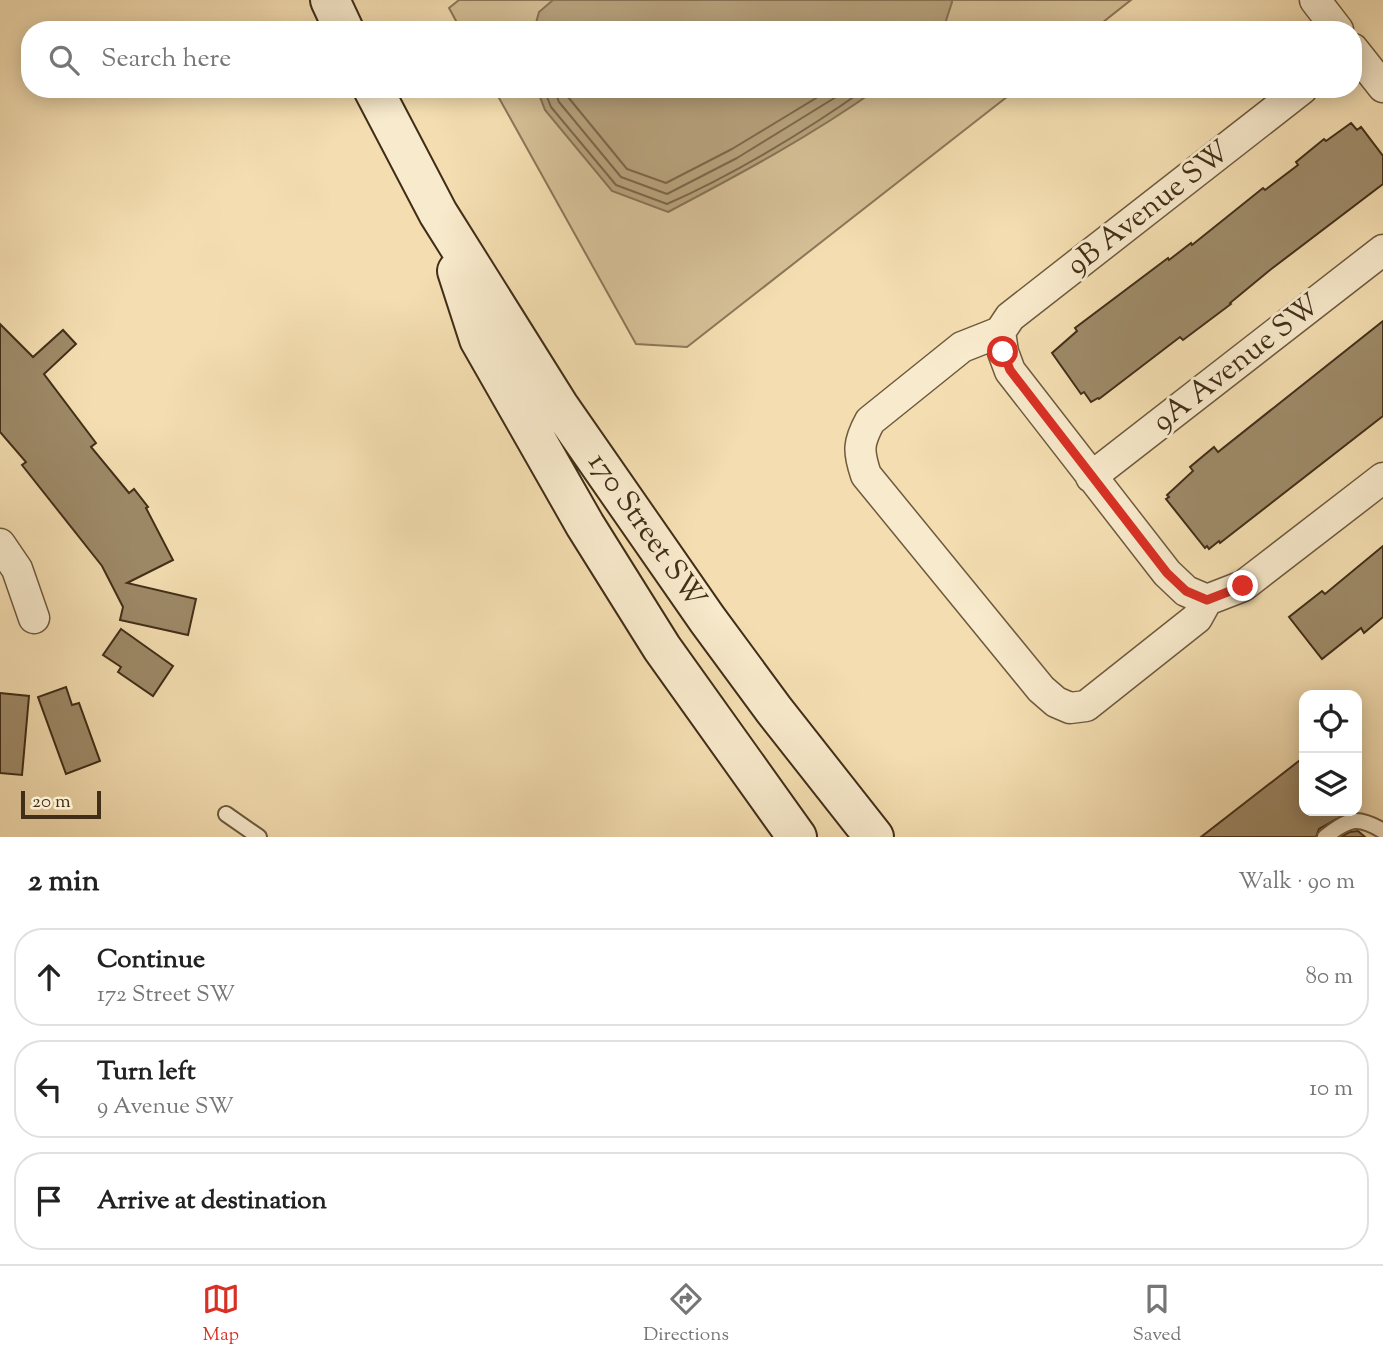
<!DOCTYPE html>
<html lang="en">
<head>
<meta charset="utf-8">
<style>
	body { margin:0; font-family:"Sorts Mill Goudy",serif; background:#f6f6f6; color:#222 }
	.controls { position:absolute; right:21px; bottom:21px; display:grid; overflow:hidden; border-radius:14px; box-shadow:0 4px 18px #0003 }
	.controls button { width:63px; height:63px; display:grid; place-items:center; padding:0; border:0; border-bottom:2px solid #e0e0e0; background:#fff; color:#222; font:35px sans-serif }
	.scale { position:absolute; left:21px; bottom:18px; width:80px; box-sizing:border-box; padding-left:7px; border:4px solid #412e18; border-top:0; font-size:19px; line-height:24px; white-space:nowrap; color:#412e18; -webkit-text-stroke:5px #f8eacc; paint-order:stroke }
	.stop { position:absolute; width:21px; height:21px; margin:-16px; border:5px solid #d93025; border-radius:50%; background:#fff }
	.stop.end { background:#d93025; border-color:#fff; box-shadow:0 2px 7px #0008 }
	.list { margin:0; padding:0; list-style:none }
	h2 { display:flex; justify-content:space-between; align-items:center; height:91px; margin:0; padding:0 28px; font-size:30px }
	h2 small { font-size:23px; font-weight:400; color:#767676 }
	.list li { display:grid; grid-template-columns:46px 1fr auto; gap:21px; align-items:center; box-sizing:border-box; height:98px; margin:0 14px 14px; padding:0 14px; border:2px solid #e0e0e0; border-radius:28px }
	.list b { display:block; font-size:26px; white-space:nowrap }
	.list p { margin:0; font-size:23px; white-space:nowrap; color:#767676 }
	.list em { font-size:23px; font-style:normal; color:#767676 }
	.icon { flex:none; width:38px; height:38px; fill:none; stroke:currentColor; stroke-width:2; stroke-linecap:round; stroke-linejoin:round }
	.map { position:relative; flex:none; width:1383px; height:837px; overflow:hidden }
	.search { position:absolute; background:#fff; box-shadow:0 4px 18px #0003; left:21px; right:21px; top:21px; height:77px; display:flex; align-items:center; gap:18px; box-sizing:border-box; padding:0 24px; border-radius:28px; color:#767676; font-size:26px }
	.sheet { height:427px; background:#fff }
	nav { display:flex; justify-content:space-around; align-items:center; box-sizing:border-box; height:98px; border-top:2px solid #e0e0e0; background:#fff; font-size:19px; color:#767676 }
	nav a { display:grid; justify-items:center; gap:4px }
	nav .on { color:#d93025 }
	.map>svg:first-child { display:block }
</style>
</head>
<body>
<div class="map">
<svg width="1383" height="837" viewBox="0 0 1383 837">
	<rect width="100%" height="100%" fill="#f4deb1"/>
	<filter id="stains"><feTurbulence type="fractalNoise" baseFrequency=".00286" numOctaves="4"/><feColorMatrix values="0 0 0 0 .2 0 0 0 0 .09 0 0 0 0 .02 0 0 0 .5 -.17"/></filter>
	<radialGradient id="worn" r=".72"><stop offset=".6" stop-color="#630" stop-opacity="0"/><stop offset="1" stop-color="#630" stop-opacity=".3"/></radialGradient>
	<!-- green -->
	<path fill="#d6c097" stroke="#8c7758" stroke-width="2" d="M 459,0 L 1131,0 L 1093,30 L 461,30 L 449,8 Z
		M 494,89 L 1017,89 L 687,347 L 636,344 Z"/>
	<!-- water -->
	<path fill="#b7a27d" stroke="#887455" stroke-width="2" d="M 553,0 L 952,0 L 952,2 L 943,30 L 534,30 L 539,12 Z
		M 537,89 L 877,89 C 811,136 740,174 668,212 L 612,191 L 545,110 Z"/>
	<g fill="none" stroke-linecap="round" stroke-linejoin="round">
		<!-- shore -->
		<path stroke="#7c684a" stroke-width="2" d="M 544,89 L 551,107 L 616,185 L 667,204 C 733,175 806,131 865,89
			M 554,89 L 559,102 L 621,177 L 667,194 L 737,158 L 849,89
			M 565,89 L 568,97 L 627,169 L 666,183 L 732,149 L 831,89"/>
	</g>
	<!-- building -->
	<path fill="#9e8a68" stroke="#412e18" stroke-width="2" d="M 1351,123 L 1357,130 L 1361,127 L 1383,156 L 1383,184 L 1270,270 L 1230,303 L 1231,304 L 1183,340 L 1180,337 L 1099,399 L 1098,398 L 1091,402 L 1084,392 L 1081,394 L 1052,353 L 1077,331 L 1075,328 L 1168,258 L 1169,260 L 1191,243 L 1192,245 L 1263,188 L 1265,190 L 1298,165 L 1296,162 L 1324,139 L 1326,141 Z
		M 1383,321 L 1383,416 L 1220,543 L 1219,541 L 1209,549 L 1207,546 L 1205,548 L 1166,499 L 1169,497 L 1167,495 L 1193,471 L 1190,467 L 1214,447 L 1218,452 Z
		M 0,324 L 33,357 L 63,330 L 76,344 L 44,374 L 96,443 L 91,447 L 129,493 L 134,489 L 148,507 L 146,508 L 173,560 L 127,583 L 196,599 L 188,635 L 120,620 L 123,607 L 102,566 L 22,465 L 26,462 L 0,432 Z
		M 1383,546 L 1383,617 L 1364,633 L 1361,628 L 1322,659 L 1289,617 L 1322,591 L 1325,594 Z
		M 121,629 L 173,666 L 153,696 L 118,672 L 121,667 L 103,655 Z
		M 66,687 L 72,705 L 79,703 L 100,761 L 66,774 L 38,697 Z
		M 0,693 L 29,696 L 22,775 L 0,773 Z
		M 1304,757 L 1304,811 L 1345,811 L 1347,813 L 1319,829 L 1316,837 L 1201,837 Z
		M 1358,831 L 1365,837 L 1341,837 L 1350,832 Z"/>
	<g fill="none" stroke-linecap="round" stroke-linejoin="round">
		<defs>
			<path id="service" d="M 226,814 L 259,837
				M 1325,837 C 1348,819 1357,815 1383,831"/>
			<path id="minor" d="M 1315,0 L 1338,30
				M 1353,49 L 1383,87
				M 1000,332 L 962,347 L 870,421 C 858,443 858,451 866,475 L 1041,689 L 1056,702 L 1070,708 L 1086,706 L 1197,618 L 1207,600
				M 1000,332 L 1010,317 L 1302,89
				M 1000,332 L 1003,352 L 1010,371 L 1167,573 L 1186,591 L 1207,600
				M 1091,477 L 1383,250
				M 0,544 L 17,569 L 34,618
				M 1207,600 L 1243,586 L 1383,478"/>
			<path id="secondary" d="M 330,0 L 344,30
				M 373,89 L 438,213 L 559,406 L 707,619 L 774,710 L 874,837
				M 457,271 L 479,339 L 585,525 L 662,648 L 797,837"/>
		</defs>
		<!-- service casing -->
		<use href="#service" stroke="#6e5a3e" stroke-width="18"/>
		<!-- minor casing -->
		<use href="#minor" stroke="#6e5a3e" stroke-width="33"/>
		<!-- secondary casing -->
		<use href="#secondary" stroke="#412e18" stroke-width="42"/>
		<!-- service -->
		<use href="#service" stroke="#f8eacc" stroke-width="14"/>
		<!-- minor -->
		<use href="#minor" stroke="#f8eacc" stroke-width="30"/>
		<!-- secondary -->
		<use href="#secondary" stroke="#f8eacc" stroke-width="38"/>
	</g>
	<g fill="none" stroke-linecap="round" stroke-linejoin="round">
		<!-- route -->
		<path stroke="#d93025" stroke-width="9" d="M 1003,352 L 1010,370 L 1167,573 L 1186,591 L 1207,600 L 1243,586"/>
	</g>
	<g text-anchor="middle" dominant-baseline="central" stroke-width="6" stroke-linejoin="round" paint-order="stroke">
		<!-- street labels -->
		<g font-size="30" fill="#412e18" stroke="#f8eacc">
			<text transform="translate(1149 209) rotate(-38)">9B Avenue SW</text>
			<text transform="translate(1237 364) rotate(-38)">9A Avenue SW</text>
			<text transform="translate(646 531) rotate(55)">170 Street SW</text>
		</g>
	</g>
	<rect width="100%" height="100%" filter="url(#stains)"/>
	<rect width="100%" height="100%" fill="url(#worn)"/>
</svg>
<div class="controls">
<button><svg class="icon" aria-label="locate" viewBox="0 0 24 24"><circle cx="12" cy="12" r="6"/><path d="M12 2v4M12 18v4M2 12h4M18 12h4"/></svg></button>
<button><svg class="icon" aria-label="layers" viewBox="0 0 24 24"><path d="M12 4l9 5-9 5-9-5zM3 14l9 5 9-5"/></svg></button>
</div>
<div class="scale">20 m</div>
<div class="stop" style="left:1003px;top:352px"></div>
<div class="stop end" style="left:1243px;top:586px"></div>
<div class="search"><svg class="icon" aria-label="search" viewBox="0 0 24 24"><circle cx="10" cy="10" r="6"/><path d="M15 15l6 6"/></svg>Search here</div>
</div>
<section class="sheet">
<h2>2 min<small>Walk · 90 m</small></h2>
<ul class="list">
<li><svg class="icon" aria-label="ahead" viewBox="0 0 24 24"><path d="M12 20V5M6 11l6-6 6 6"/></svg><div><b>Continue</b><p>172 Street SW</p></div><em>80 m</em></li>
<li><svg class="icon" aria-label="left" viewBox="0 0 24 24"><path d="M17 20v-9H6M10 6l-5 5 5 5"/></svg><div><b>Turn left</b><p>9 Avenue SW</p></div><em>10 m</em></li>
<li><svg class="icon" aria-label="arrive" viewBox="0 0 24 24"><path d="M6 21V4h12l-3 4 3 4H6"/></svg><div><b>Arrive at destination</b></div></li>
</ul>
</section>
<nav>
<a class="on"><svg class="icon" aria-label="map" viewBox="0 0 24 24"><path d="M3 6l6-2 6 2 6-2v14l-6 2-6-2-6 2zM9 4v14M15 6v14"/></svg>Map</a>
<a><svg class="icon" aria-label="directions" viewBox="0 0 24 24"><path d="M12 3l9 9-9 9-9-9zM9 14v-3h6M13 9l2 2-2 2"/></svg>Directions</a>
<a><svg class="icon" aria-label="saved" viewBox="0 0 24 24"><path d="M7 4h10v16l-5-4-5 4z"/></svg>Saved</a>
</nav>
</body>
</html>
